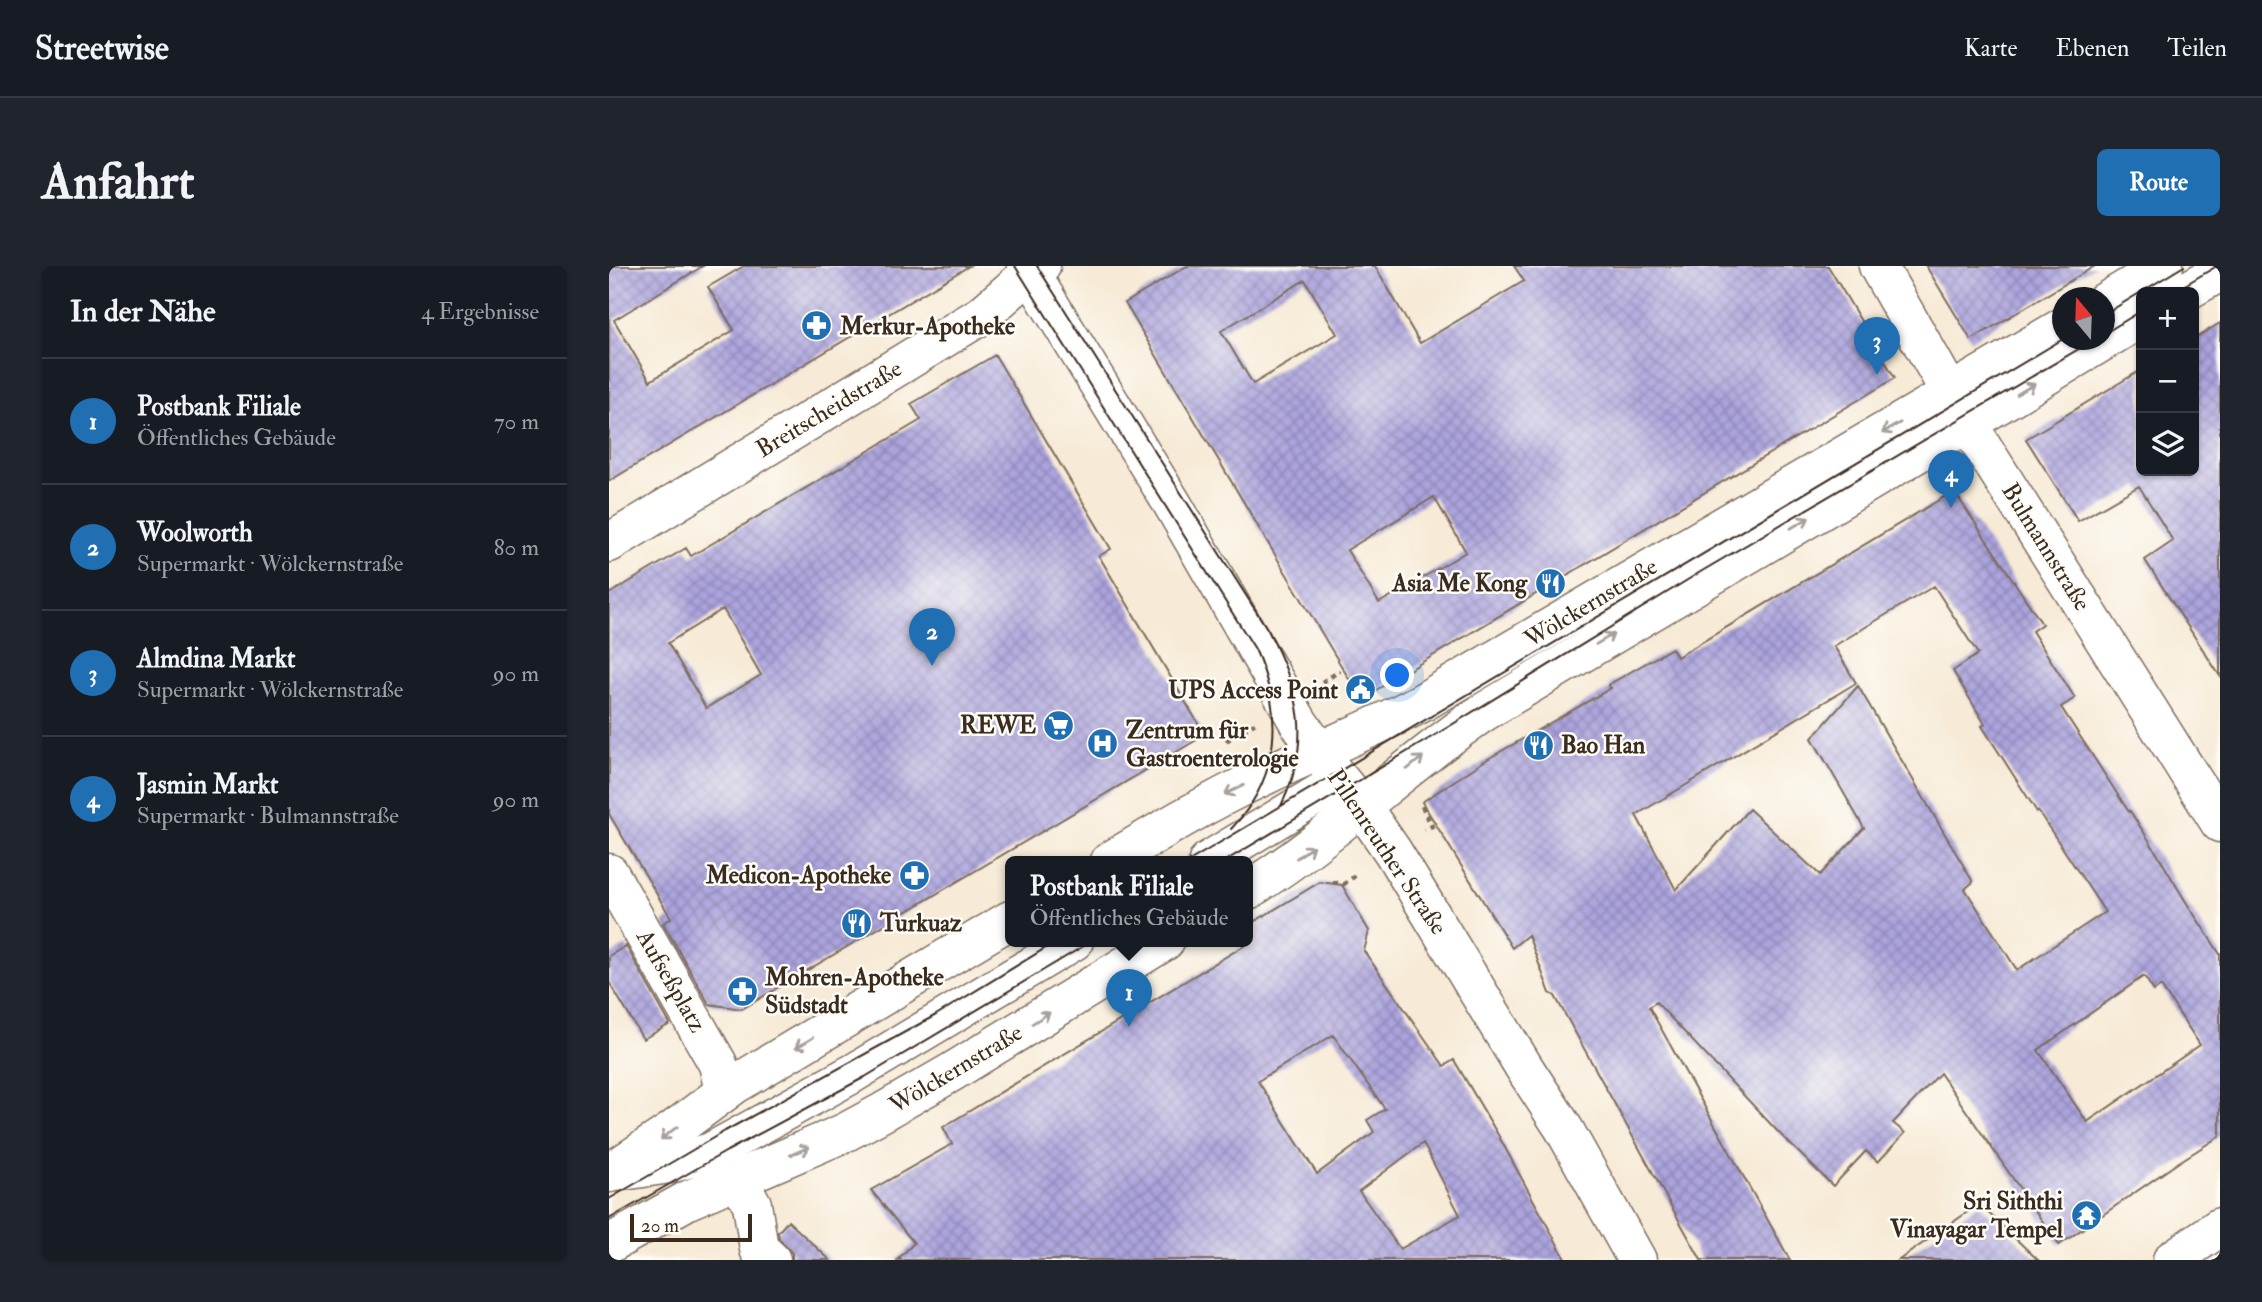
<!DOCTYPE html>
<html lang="de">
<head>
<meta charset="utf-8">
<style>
	body { margin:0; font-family:"IM FELL Double Pica",serif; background:#20242c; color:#f1f3f6 }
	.controls { position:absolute; right:21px; top:21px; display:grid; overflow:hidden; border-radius:10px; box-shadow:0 2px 5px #0004 }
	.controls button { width:63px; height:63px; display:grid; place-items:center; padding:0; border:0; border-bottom:2px solid #363941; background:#171b24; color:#f1f3f6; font:35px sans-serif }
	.compass { position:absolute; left:1443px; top:21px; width:63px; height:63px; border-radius:50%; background:#171b24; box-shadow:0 2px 5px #0004; rotate:341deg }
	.scale { position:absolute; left:21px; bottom:18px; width:122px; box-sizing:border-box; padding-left:7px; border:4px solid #3b2a1e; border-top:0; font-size:19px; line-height:24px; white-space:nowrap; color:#3b2a1e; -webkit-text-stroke:5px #fdfcf7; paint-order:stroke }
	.you { position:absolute; left:789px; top:410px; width:24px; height:24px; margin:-18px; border:5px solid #fff; border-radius:50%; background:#1a73e8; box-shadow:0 0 0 10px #1a73e833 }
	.badge { display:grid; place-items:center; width:46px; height:46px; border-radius:50%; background:#1f6fb2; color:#fff; font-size:23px; font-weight:700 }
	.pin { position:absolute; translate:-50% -58px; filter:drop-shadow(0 2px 4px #0008) }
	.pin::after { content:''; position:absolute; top:37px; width:24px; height:21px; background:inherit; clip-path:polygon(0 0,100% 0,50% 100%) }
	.popup { position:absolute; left:396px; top:590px; width:248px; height:91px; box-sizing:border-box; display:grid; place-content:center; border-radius:10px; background:#171b24; filter:drop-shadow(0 2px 5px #0005); font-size:23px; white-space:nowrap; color:#9ea1a6 }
	.popup b { font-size:26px; color:#f1f3f6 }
	.popup::after { content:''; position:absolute; left:50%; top:100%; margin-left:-14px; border:14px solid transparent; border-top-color:#171b24 }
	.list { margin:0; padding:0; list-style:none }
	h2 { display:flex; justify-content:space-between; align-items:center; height:91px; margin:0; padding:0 28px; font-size:30px }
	h2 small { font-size:23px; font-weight:400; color:#9ea1a6 }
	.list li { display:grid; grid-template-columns:46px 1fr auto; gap:21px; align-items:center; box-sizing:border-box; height:126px; padding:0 28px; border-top:2px solid #363941 }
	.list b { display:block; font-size:26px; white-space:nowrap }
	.list p { margin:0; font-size:23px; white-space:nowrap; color:#9ea1a6 }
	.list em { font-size:23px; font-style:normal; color:#9ea1a6 }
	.icon { flex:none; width:38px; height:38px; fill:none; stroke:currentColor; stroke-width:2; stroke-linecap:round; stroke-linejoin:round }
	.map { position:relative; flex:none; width:1611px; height:994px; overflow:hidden; border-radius:10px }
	header { display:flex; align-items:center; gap:42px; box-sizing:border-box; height:98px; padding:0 35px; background:#171b24; border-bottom:2px solid #363941 }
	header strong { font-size:33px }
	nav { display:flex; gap:38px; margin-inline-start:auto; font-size:24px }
	.intro { display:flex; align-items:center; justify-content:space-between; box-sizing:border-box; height:168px; padding:0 42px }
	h1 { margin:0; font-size:49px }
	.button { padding:18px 32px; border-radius:10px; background:#1f6fb2; color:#fff; font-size:24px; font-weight:700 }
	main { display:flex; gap:42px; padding:0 42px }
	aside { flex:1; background:#171b24; border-radius:10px; box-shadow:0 2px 5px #0004 }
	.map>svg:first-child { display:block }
</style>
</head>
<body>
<header>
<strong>Streetwise</strong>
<nav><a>Karte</a><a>Ebenen</a><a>Teilen</a></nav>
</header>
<div class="intro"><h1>Anfahrt</h1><a class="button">Route</a></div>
<main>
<aside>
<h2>In der Nähe<small>4 Ergebnisse</small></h2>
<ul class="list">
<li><span class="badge">1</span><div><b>Postbank Filiale</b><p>Öffentliches Gebäude</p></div><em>70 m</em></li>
<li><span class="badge">2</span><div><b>Woolworth</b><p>Supermarkt · Wölckernstraße</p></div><em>80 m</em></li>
<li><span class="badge">3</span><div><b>Almdina Markt</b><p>Supermarkt · Wölckernstraße</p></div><em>90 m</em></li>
<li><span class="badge">4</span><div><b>Jasmin Markt</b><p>Supermarkt · Bulmannstraße</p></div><em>90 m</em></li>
</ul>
</aside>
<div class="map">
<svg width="1611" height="994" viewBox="0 0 1611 994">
	<defs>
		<pattern id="building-cross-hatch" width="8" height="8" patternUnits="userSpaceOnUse" patternTransform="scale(1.75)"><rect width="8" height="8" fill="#aca4de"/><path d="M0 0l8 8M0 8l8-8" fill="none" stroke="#8d86b3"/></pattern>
	</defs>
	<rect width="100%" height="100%" fill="#fdfcf7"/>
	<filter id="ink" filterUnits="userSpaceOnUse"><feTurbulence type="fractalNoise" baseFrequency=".0143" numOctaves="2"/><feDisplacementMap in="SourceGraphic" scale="14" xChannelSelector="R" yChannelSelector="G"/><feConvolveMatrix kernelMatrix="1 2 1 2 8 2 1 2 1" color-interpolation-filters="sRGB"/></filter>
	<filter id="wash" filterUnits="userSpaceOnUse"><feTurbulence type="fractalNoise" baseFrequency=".00686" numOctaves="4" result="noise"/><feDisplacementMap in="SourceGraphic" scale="28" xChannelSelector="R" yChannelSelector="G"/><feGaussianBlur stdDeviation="1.57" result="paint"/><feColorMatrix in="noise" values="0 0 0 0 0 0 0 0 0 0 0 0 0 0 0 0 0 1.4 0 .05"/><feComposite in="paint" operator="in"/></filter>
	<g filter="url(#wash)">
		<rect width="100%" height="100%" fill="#f7ead6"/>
		<g id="blocks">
			<!-- building -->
			<path fill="url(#building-cross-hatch)" fill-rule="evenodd" d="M 0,0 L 94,0 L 5,54 L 41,115 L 125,64 L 99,21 L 135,0 L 360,0 L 0,215 Z
				M 578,0 L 766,0 L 811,77 L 915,15 L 905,0 L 1219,0 L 1286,112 L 752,433 L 516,37 ZM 696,14 L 728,68 L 644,118 L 612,65 ZM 825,231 L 857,286 L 770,337 L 738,284 Z
				M 1317,0 L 1486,0 L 1362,74 Z
				M 1611,57 L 1611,410 L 1536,294 L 1564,275 L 1530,220 L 1469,255 L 1417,173 L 1532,104 L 1532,205 L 1585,205 L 1585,73 Z
				M 386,89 L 502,283 L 490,290 L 596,469 L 133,743 L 100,738 L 54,657 L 62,652 L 0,548 L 0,328 L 77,282 L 82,290 L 312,154 L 302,138 ZM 114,343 L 152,409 L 97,442 L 59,377 Z
				M 1345,225 L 1433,358 L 1423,365 L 1466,432 L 1452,441 L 1520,546 L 1521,545 L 1541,576 L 1577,636 L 1611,688 L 1611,870 L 1570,896 L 1450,979 L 1331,807 L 1284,857 L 1296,867 L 1269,896 L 1257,885 L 1224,920 L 1171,868 L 1047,736 L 1040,741 L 1181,994 L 1092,994 L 946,730 L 941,727 L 919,669 L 903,682 L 813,536 L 877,494 L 1002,422 L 999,419 L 1063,382 L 1068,391 ZM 1325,320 L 1369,388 L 1344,405 L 1376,458 L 1373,460 L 1428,546 L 1429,545 L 1496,646 L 1408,704 L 1356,623 L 1364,616 L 1249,420 L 1203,472 L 1255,562 L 1211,609 L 1140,543 L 1067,624 L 1027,549 L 1247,417 L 1225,380 ZM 1535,710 L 1545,725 L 1552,720 L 1591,779 L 1478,856 L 1429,784 Z
				M 711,616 L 733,619 L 760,665 L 755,685 L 835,800 L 845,794 L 888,867 L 957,994 L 288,994 L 305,977 L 262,924 L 343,878 L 334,861 L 638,678 L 636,675 L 639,675 L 639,667 L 643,657 ZM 724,769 L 776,843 L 758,854 L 765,866 L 708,908 L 649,815 ZM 814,877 L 851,949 L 791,983 L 750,925 Z
				M 17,680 L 61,758 L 34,773 L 0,716 L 0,690 Z
				M 1370,938 L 1429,994 L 1290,994 Z
				M 179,955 L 221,994 L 183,994 L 183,987 L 170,972 L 169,966 Z"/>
		</g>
	</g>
	<g filter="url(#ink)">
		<use href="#blocks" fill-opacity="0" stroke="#7d6d5e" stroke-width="2"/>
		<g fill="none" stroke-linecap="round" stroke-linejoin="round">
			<defs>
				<path id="minor" d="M 1269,0 L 1359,158 L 1611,557
					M 0,277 L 373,49 L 421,7 L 432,0
					M 599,595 L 731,515
					M 0,607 L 109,798 L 115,826
					M 0,907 L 61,898 L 102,886 L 243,808 L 465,675
					M 128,911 L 143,938 L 150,983 L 162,994
					M 1563,994 L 1611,961"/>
				<path id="major" d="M 417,0 L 564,239 L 690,457 L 725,507 L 753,541 L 784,586 L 916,803 L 955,863 L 1028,994
					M 1576,26 L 1611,6
					M 1496,36 L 1555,0
					M 501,595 C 551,565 601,535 655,510 C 708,484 763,464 814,436 L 1454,61
					M 639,624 C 723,572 793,501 875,446 C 1093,314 1314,186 1532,52
					M 0,907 L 63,865 L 125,819 L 401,654
					M 0,978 L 79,934 L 237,866 L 274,846 L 343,806 L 556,675"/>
			</defs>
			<!-- minor casing -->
			<use href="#minor" stroke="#7d6d5e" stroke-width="41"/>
			<!-- major casing -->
			<use href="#major" stroke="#7d6d5e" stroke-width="41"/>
			<!-- path -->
			<path stroke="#7d6d5e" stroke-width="4.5" stroke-dasharray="5 5" stroke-linecap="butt" d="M 713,416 L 731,405
				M 617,475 L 646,457
				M 813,540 L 823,560 L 816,564
				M 724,616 L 735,618 L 750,607"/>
			<!-- minor -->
			<use href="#minor" stroke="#fff" stroke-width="38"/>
			<!-- major -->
			<use href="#major" stroke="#fff" stroke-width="38"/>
			<!-- tram -->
			<path stroke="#3b2a1e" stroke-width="2" d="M 406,0 L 646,383 C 675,447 672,511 622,563
				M 428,0 L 659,364 C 691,426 704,474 672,540
				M 1564,26 L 1608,0
				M 1496,48 L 1575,0
				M 1496,67 L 1532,45
				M 580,595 L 1454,73
				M 616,595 L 831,466 L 1093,305 L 1485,74
				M 0,933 L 116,865 L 327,749 L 448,675
				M 0,953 L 118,885 L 256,811 L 483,675"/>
		</g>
		<!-- one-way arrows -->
		<defs><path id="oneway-shaft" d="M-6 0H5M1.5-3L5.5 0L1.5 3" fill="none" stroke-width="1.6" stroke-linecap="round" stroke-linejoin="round" transform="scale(1.75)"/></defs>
		<g stroke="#a79f9a">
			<use href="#oneway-shaft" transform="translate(1417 123) rotate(-31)"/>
			<use href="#oneway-shaft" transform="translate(1282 162) rotate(150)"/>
			<use href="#oneway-shaft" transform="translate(1191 257) rotate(-30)"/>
			<use href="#oneway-shaft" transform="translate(996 373) rotate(-31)"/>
			<use href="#oneway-shaft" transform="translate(806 497) rotate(-39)"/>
			<use href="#oneway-shaft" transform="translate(625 524) rotate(154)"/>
			<use href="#oneway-shaft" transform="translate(696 586) rotate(-36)"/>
			<use href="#oneway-shaft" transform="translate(432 752) rotate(-32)"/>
			<use href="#oneway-shaft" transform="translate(195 777) rotate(149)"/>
			<use href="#oneway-shaft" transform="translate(60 867) rotate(143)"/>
			<use href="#oneway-shaft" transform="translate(191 885) rotate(-23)"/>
		</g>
	</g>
	<!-- icons -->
	<defs>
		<symbol id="pharmacy-disc" viewBox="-11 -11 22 22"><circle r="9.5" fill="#1f6fb2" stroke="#fdfcf7"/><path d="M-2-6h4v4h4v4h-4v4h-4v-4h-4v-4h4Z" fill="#fff"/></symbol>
		<symbol id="restaurant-disc" viewBox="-11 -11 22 22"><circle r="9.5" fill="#1f6fb2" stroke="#fdfcf7"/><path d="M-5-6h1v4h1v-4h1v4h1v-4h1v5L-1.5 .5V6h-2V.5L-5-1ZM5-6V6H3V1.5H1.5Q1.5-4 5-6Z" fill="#fff"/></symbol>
		<symbol id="civic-disc" viewBox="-11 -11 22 22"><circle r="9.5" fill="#1f6fb2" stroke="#fdfcf7"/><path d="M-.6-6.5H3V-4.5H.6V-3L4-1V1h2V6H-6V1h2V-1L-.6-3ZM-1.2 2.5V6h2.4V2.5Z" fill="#fff"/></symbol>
		<symbol id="supermarket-disc" viewBox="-11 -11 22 22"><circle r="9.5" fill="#1f6fb2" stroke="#fdfcf7"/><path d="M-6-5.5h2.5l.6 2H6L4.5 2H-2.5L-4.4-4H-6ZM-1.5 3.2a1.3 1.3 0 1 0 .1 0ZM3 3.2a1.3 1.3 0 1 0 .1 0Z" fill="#fff"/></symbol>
		<symbol id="hospital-disc" viewBox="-11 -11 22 22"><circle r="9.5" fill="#1f6fb2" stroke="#fdfcf7"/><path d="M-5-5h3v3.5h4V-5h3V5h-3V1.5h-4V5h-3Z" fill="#fff"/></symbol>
		<symbol id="temple-disc" viewBox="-11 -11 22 22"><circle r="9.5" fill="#1f6fb2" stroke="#fdfcf7"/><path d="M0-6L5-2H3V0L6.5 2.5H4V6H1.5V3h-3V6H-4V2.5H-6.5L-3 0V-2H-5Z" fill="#fff"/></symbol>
	</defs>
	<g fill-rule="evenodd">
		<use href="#pharmacy-disc" x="190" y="42" width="35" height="35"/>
		<use href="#restaurant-disc" x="924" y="300" width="35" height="35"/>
		<use href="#civic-disc" x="734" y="406" width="35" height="35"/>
		<use href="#supermarket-disc" x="432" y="442" width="35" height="35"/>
		<use href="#hospital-disc" x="476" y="460" width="35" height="35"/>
		<use href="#restaurant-disc" x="912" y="462" width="35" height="35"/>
		<use href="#pharmacy-disc" x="288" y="592" width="35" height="35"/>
		<use href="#restaurant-disc" x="230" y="640" width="35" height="35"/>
		<use href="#pharmacy-disc" x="116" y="708" width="35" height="35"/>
		<use href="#temple-disc" x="1460" y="932" width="35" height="35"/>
	</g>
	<g text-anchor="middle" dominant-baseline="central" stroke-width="5" stroke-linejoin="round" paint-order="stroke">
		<!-- poi labels -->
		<g font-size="24" font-weight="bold" fill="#3b2a1e" stroke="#fdfcf7" text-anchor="start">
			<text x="231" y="60">Merkur-Apotheke</text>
			<text x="918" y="317" text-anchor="end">Asia Me Kong</text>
			<text x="729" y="424" text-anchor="end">UPS Access Point</text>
			<text x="427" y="459" text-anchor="end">REWE</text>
			<text x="517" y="464">Zentrum für<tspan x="517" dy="28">Gastroenterologie</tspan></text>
			<text x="952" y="479">Bao Han</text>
			<text x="282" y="609" text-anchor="end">Medicon-Apotheke</text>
			<text x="271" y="657">Turkuaz</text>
			<text x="156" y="711">Mohren-Apotheke<tspan x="156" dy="28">Südstadt</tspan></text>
			<text x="1454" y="935" text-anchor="end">Sri Siththi<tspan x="1454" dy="28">Vinayagar Tempel</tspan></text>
		</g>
		<!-- street labels -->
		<g font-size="24" fill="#3b2a1e" stroke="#fdfcf7">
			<text transform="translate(220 143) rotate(-31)">Breitscheidstraße</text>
			<text transform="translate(1437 281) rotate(58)">Bulmannstraße</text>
			<text transform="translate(982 337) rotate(-31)">Wölckernstraße</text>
			<text transform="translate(778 586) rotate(56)">Pillenreuther Straße</text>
			<text transform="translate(62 715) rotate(60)">Aufseßplatz</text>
			<text transform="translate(347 803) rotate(-31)">Wölckernstraße</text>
		</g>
	</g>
</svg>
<div class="controls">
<button>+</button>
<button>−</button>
<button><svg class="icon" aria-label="layers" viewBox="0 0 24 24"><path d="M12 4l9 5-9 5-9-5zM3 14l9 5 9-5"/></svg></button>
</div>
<svg class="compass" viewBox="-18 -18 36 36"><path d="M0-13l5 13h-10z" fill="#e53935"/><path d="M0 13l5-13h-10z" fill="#9ea1a6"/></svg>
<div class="scale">20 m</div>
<div class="you"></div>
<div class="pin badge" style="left:520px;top:761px">1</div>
<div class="popup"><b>Postbank Filiale</b>Öffentliches Gebäude</div>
<div class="pin badge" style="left:323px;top:400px">2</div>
<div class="pin badge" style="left:1268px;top:109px">3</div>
<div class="pin badge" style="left:1342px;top:242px">4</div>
</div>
</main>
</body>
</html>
